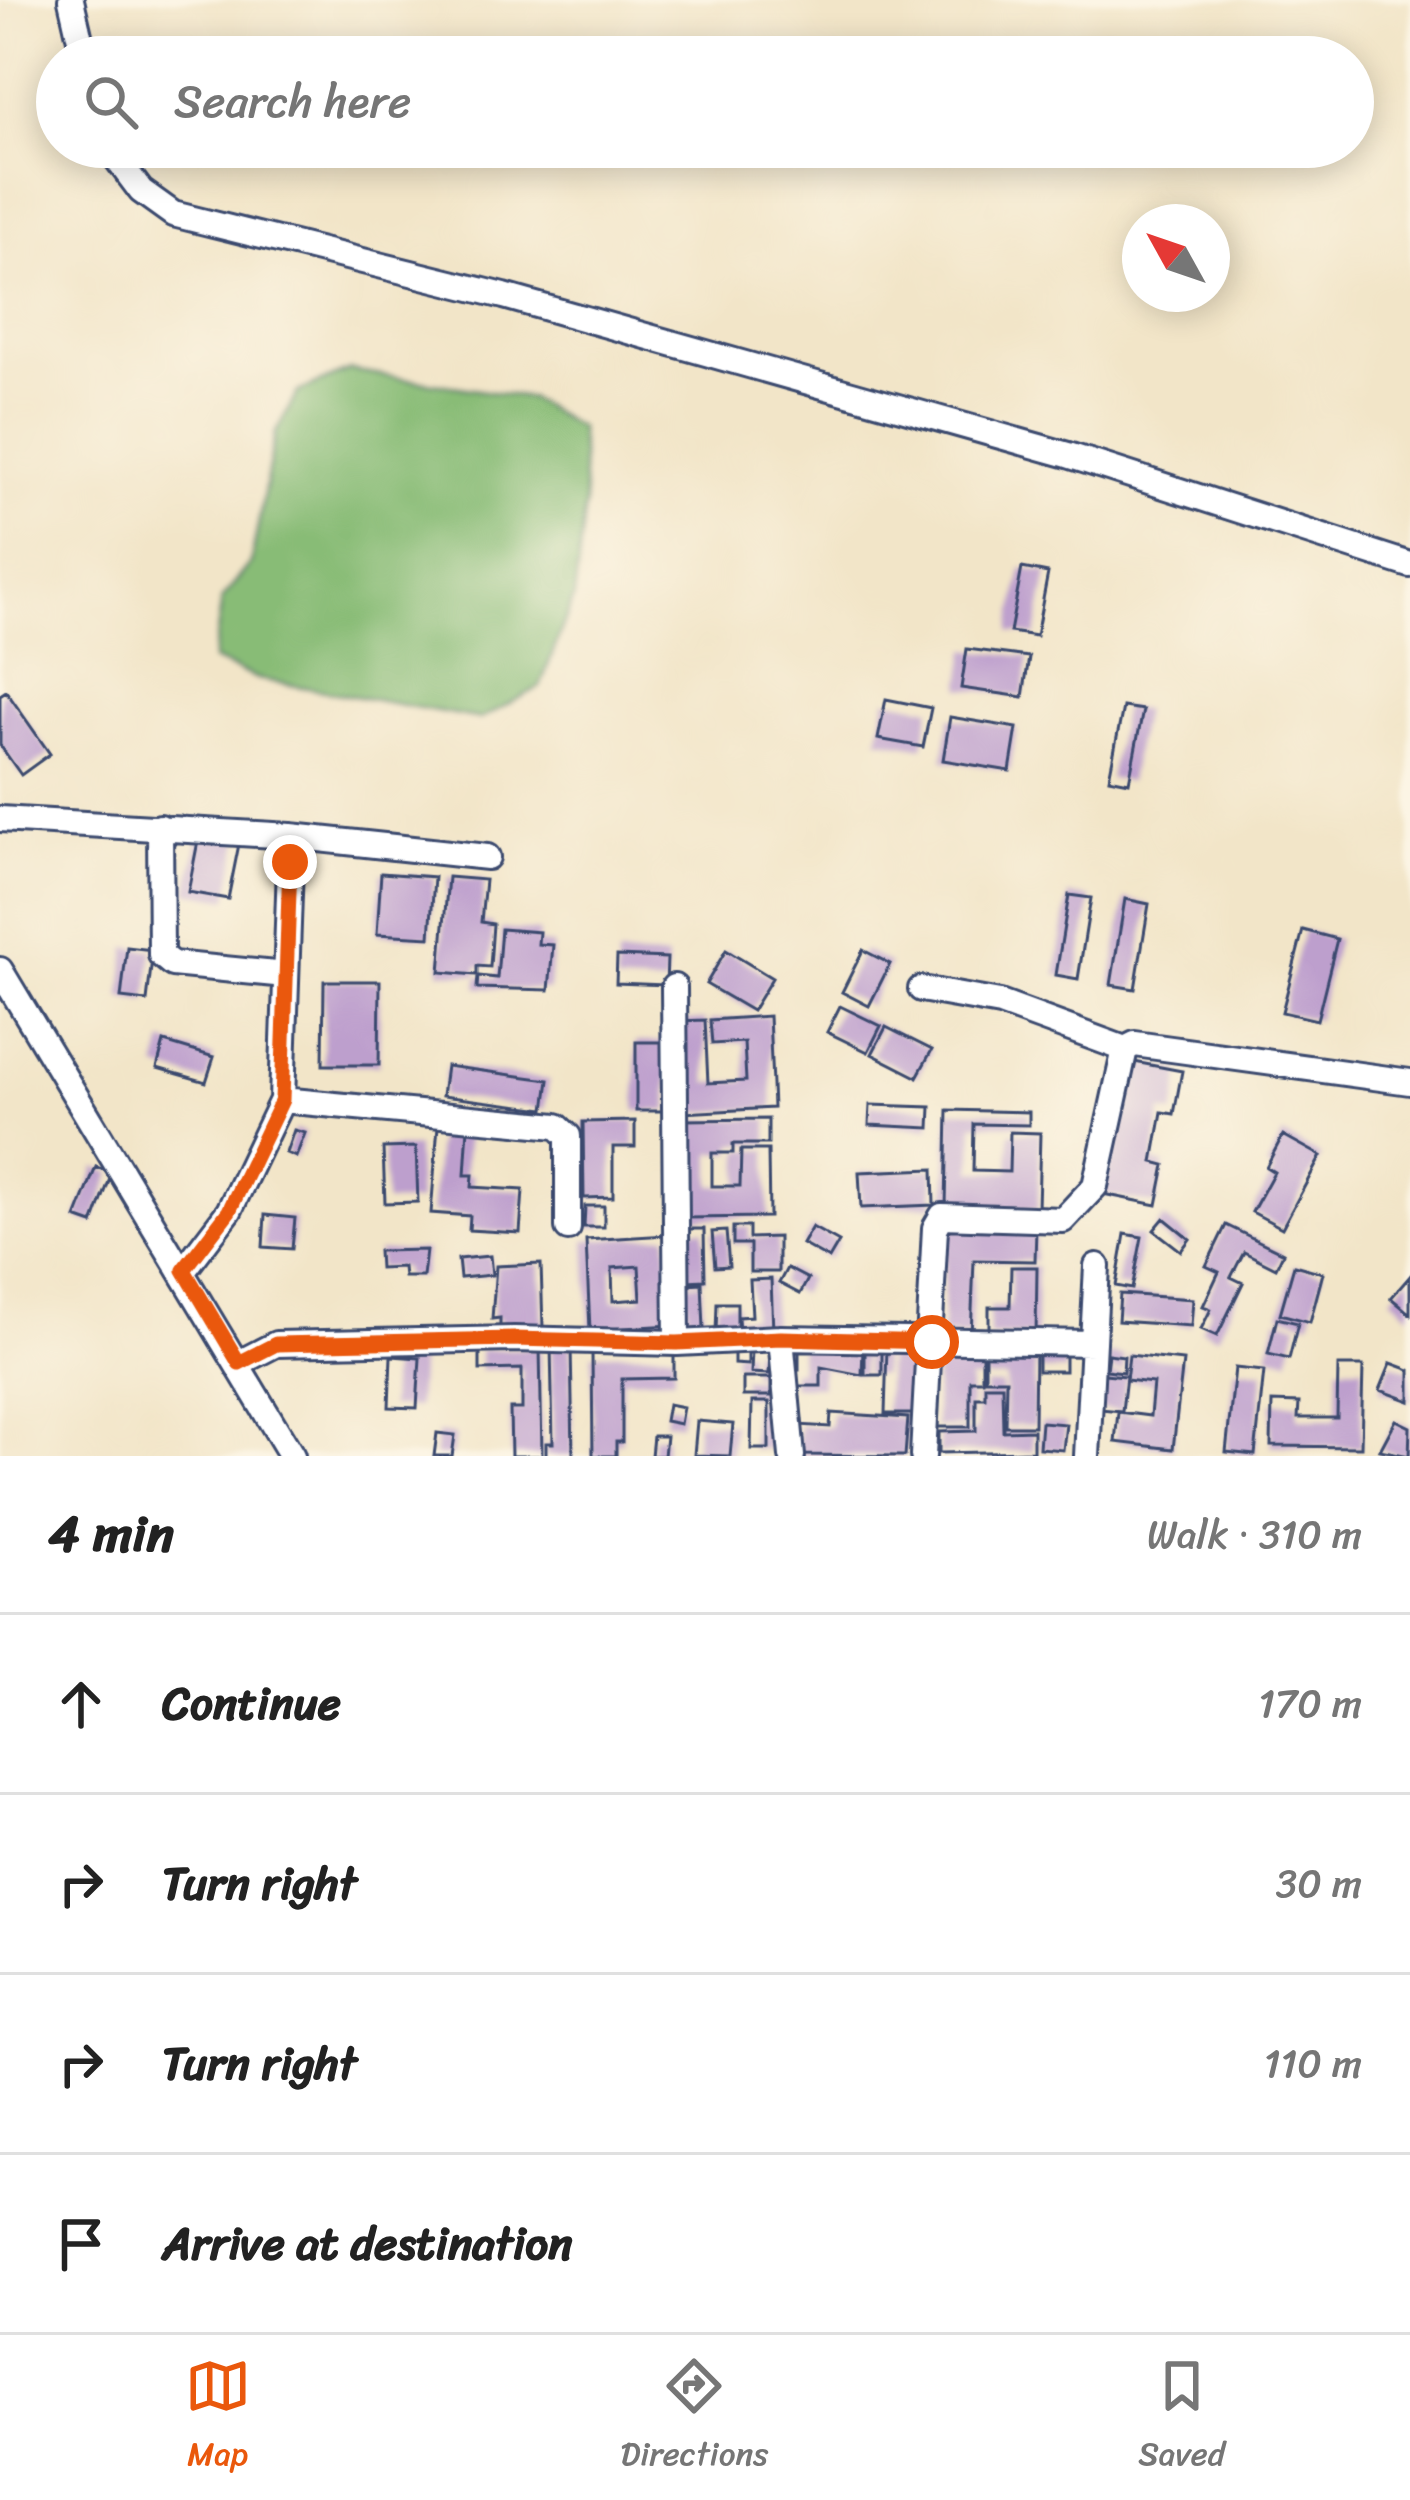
<!DOCTYPE html>
<html lang="en">
<head>
<meta charset="utf-8">
<style>
	body { margin:0; font-family:Sriracha,sans-serif; background:#f2f2f2; color:#222 }
	.compass { position:absolute; left:1122px; top:204px; width:108px; height:108px; border-radius:50%; background:#fff; box-shadow:0 6px 30px #0003; rotate:310deg }
	.stop { position:absolute; width:36px; height:36px; margin:-27px; border:9px solid #ea580c; border-radius:50%; background:#fff }
	.stop.end { background:#ea580c; border-color:#fff; box-shadow:0 3px 12px #0008 }
	.list { margin:0; padding:0; list-style:none }
	h2 { display:flex; justify-content:space-between; align-items:center; height:156px; margin:0; padding:0 48px; font-size:51px }
	h2 small { font-size:39px; font-weight:400; color:#767676 }
	.list li { display:grid; grid-template-columns:78px 1fr auto; gap:36px; align-items:center; box-sizing:border-box; height:180px; padding:0 48px; border-top:3px solid #e0e0e0 }
	.list b { display:block; font-size:45px; white-space:nowrap }
	.list em { font-size:39px; font-style:normal; color:#767676 }
	.icon { flex:none; width:66px; height:66px; fill:none; stroke:currentColor; stroke-width:2; stroke-linecap:round; stroke-linejoin:round }
	.map { position:relative; flex:none; width:1410px; height:1456px; overflow:hidden }
	.search { position:absolute; background:#fff; box-shadow:0 6px 30px #0003; left:36px; right:36px; top:36px; height:132px; display:flex; align-items:center; gap:30px; box-sizing:border-box; padding:0 42px; border-radius:66px; color:#767676; font-size:45px }
	.sheet { height:876px; background:#fff }
	nav { display:flex; justify-content:space-around; align-items:center; box-sizing:border-box; height:168px; border-top:3px solid #e0e0e0; background:#fff; font-size:33px; color:#767676 }
	nav a { display:grid; justify-items:center; gap:6px }
	nav .on { color:#ea580c }
	.map>svg:first-child { display:block }
</style>
</head>
<body>
<div class="map">
<svg width="1410" height="1456" viewBox="0 0 1410 1456">
	<rect width="100%" height="100%" fill="#fcf5e5"/>
	<filter id="ink" filterUnits="userSpaceOnUse"><feTurbulence type="fractalNoise" baseFrequency=".00833" numOctaves="2"/><feDisplacementMap in="SourceGraphic" scale="24" xChannelSelector="R" yChannelSelector="G"/><feConvolveMatrix kernelMatrix="1 2 1 2 8 2 1 2 1" color-interpolation-filters="sRGB"/></filter>
	<filter id="wash" filterUnits="userSpaceOnUse"><feTurbulence type="fractalNoise" baseFrequency=".004" numOctaves="4" result="noise"/><feDisplacementMap in="SourceGraphic" scale="48" xChannelSelector="R" yChannelSelector="G"/><feGaussianBlur stdDeviation="2.7" result="paint"/><feColorMatrix in="noise" values="0 0 0 0 0 0 0 0 0 0 0 0 0 0 0 0 0 1.4 0 .05"/><feComposite in="paint" operator="in"/></filter>
	<g filter="url(#wash)">
		<rect width="100%" height="100%" fill="#f2e5c8"/>
		<!-- forest -->
		<path fill="#88bc76" stroke="#52766a" stroke-width="3" d="M 350,370 L 529,398 L 579,428 L 585,505 L 574,597 L 540,687 L 481,719 L 258,679 L 213,660 L 222,599 L 251,563 L 275,434 L 298,392 Z"/>
		<g id="blocks">
			<!-- building -->
			<path fill="#bd9fcd" fill-rule="evenodd" d="M 1022,568 L 1048,573 L 1036,636 L 1010,632 Z
				M 967,649 L 1029,657 L 1023,697 L 961,688 Z
				M 6,691 L 50,754 L 21,775 L 0,745 L 0,695 Z
				M 886,699 L 931,708 L 923,747 L 878,739 Z
				M 1123,707 L 1143,710 L 1129,782 L 1109,778 Z
				M 950,717 L 1017,728 L 1010,771 L 943,760 Z
				M 200,831 L 240,839 L 228,899 L 188,892 Z
				M 381,873 L 434,877 L 430,937 L 377,934 Z
				M 448,877 L 485,880 L 481,922 L 493,924 L 490,967 L 477,966 L 477,975 L 440,972 Z
				M 1069,895 L 1091,898 L 1078,979 L 1056,975 Z
				M 1125,899 L 1149,904 L 1135,989 L 1111,985 Z
				M 501,929 L 539,932 L 538,944 L 553,945 L 549,990 L 477,988 L 478,976 L 497,978 Z
				M 1303,930 L 1337,939 L 1317,1020 L 1282,1012 Z
				M 127,947 L 153,950 L 147,1001 L 121,998 Z
				M 726,950 L 772,978 L 752,1011 L 706,984 Z
				M 863,950 L 890,964 L 869,1006 L 842,992 Z
				M 617,956 L 667,958 L 666,985 L 616,983 Z
				M 324,981 L 380,981 L 379,1065 L 323,1065 Z
				M 840,1006 L 881,1026 L 868,1052 L 827,1032 Z
				M 769,1016 L 773,1108 L 683,1113 L 679,1021 L 705,1020 L 708,1083 L 746,1081 L 744,1042 L 712,1044 L 710,1020 Z
				M 886,1027 L 932,1050 L 917,1077 L 872,1054 Z
				M 164,1042 L 214,1057 L 206,1082 L 157,1068 Z
				M 636,1042 L 668,1042 L 668,1111 L 636,1111 Z
				M 1129,1061 L 1182,1071 L 1174,1114 L 1162,1112 L 1153,1162 L 1165,1165 L 1157,1205 L 1103,1194 Z
				M 446,1066 L 549,1080 L 545,1109 L 442,1096 Z
				M 870,1105 L 931,1107 L 930,1128 L 869,1125 Z
				M 948,1110 L 1029,1112 L 1029,1125 L 974,1124 L 973,1171 L 1009,1172 L 1010,1132 L 1040,1133 L 1038,1209 L 946,1207 Z
				M 768,1119 L 768,1144 L 733,1144 L 733,1153 L 712,1153 L 712,1186 L 740,1186 L 741,1150 L 768,1150 L 769,1217 L 684,1218 L 684,1120 Z
				M 635,1121 L 635,1147 L 613,1147 L 613,1197 L 584,1198 L 583,1122 Z
				M 438,1126 L 468,1127 L 465,1175 L 473,1175 L 472,1187 L 523,1190 L 520,1233 L 469,1230 L 470,1216 L 431,1213 Z
				M 294,1130 L 305,1133 L 296,1157 L 286,1153 Z
				M 1283,1135 L 1321,1156 L 1282,1228 L 1252,1212 L 1274,1172 L 1266,1167 Z
				M 416,1147 L 418,1202 L 385,1203 L 383,1148 Z
				M 96,1167 L 112,1173 L 93,1224 L 76,1218 Z
				M 933,1169 L 934,1205 L 861,1208 L 859,1172 Z
				M 585,1206 L 604,1206 L 604,1227 L 584,1227 Z
				M 265,1215 L 295,1218 L 292,1249 L 263,1247 Z
				M 1164,1218 L 1190,1239 L 1181,1251 L 1154,1230 Z
				M 1226,1225 L 1283,1253 L 1276,1268 L 1244,1252 L 1231,1277 L 1243,1283 L 1217,1336 L 1201,1329 L 1211,1309 L 1203,1306 L 1219,1272 L 1206,1266 Z
				M 733,1227 L 749,1227 L 749,1238 L 778,1237 L 778,1272 L 750,1272 L 750,1244 L 733,1244 Z
				M 812,1227 L 839,1242 L 829,1259 L 802,1244 Z
				M 946,1227 L 1036,1229 L 1035,1261 L 974,1260 L 971,1336 L 942,1336 Z
				M 685,1229 L 704,1229 L 705,1280 L 686,1281 Z
				M 726,1231 L 729,1266 L 715,1267 L 712,1232 Z
				M 1125,1234 L 1142,1237 L 1132,1289 L 1116,1286 Z
				M 667,1235 L 672,1325 L 590,1330 L 586,1240 ZM 639,1266 L 641,1299 L 613,1301 L 612,1268 Z
				M 426,1250 L 423,1277 L 404,1277 L 403,1267 L 379,1268 L 378,1251 Z
				M 490,1256 L 492,1275 L 460,1278 L 458,1259 Z
				M 541,1264 L 543,1328 L 500,1329 L 500,1318 L 492,1319 L 496,1266 Z
				M 1294,1265 L 1323,1273 L 1310,1322 L 1280,1314 Z
				M 1011,1267 L 1037,1267 L 1036,1336 L 989,1336 L 989,1307 L 1010,1307 Z
				M 787,1268 L 808,1279 L 800,1294 L 779,1283 Z
				M 1410,1276 L 1410,1314 L 1391,1298 Z
				M 771,1279 L 773,1332 L 739,1334 L 738,1317 L 752,1316 L 750,1280 Z
				M 702,1283 L 704,1329 L 688,1330 L 686,1284 Z
				M 1120,1294 L 1193,1299 L 1191,1326 L 1118,1321 Z
				M 717,1303 L 737,1303 L 737,1334 L 716,1333 Z
				M 1277,1318 L 1298,1323 L 1289,1359 L 1268,1354 Z
				M 571,1345 L 573,1456 L 546,1456 L 546,1443 L 553,1443 L 551,1346 Z
				M 1038,1346 L 1065,1346 L 1065,1371 L 1038,1371 Z
				M 799,1347 L 863,1348 L 862,1375 L 821,1367 L 821,1386 L 791,1386 L 792,1370 L 799,1370 Z
				M 865,1347 L 882,1348 L 882,1375 L 865,1375 Z
				M 887,1347 L 925,1348 L 924,1414 L 885,1414 Z
				M 985,1347 L 1035,1347 L 1034,1426 L 1005,1426 L 1006,1379 L 985,1379 Z
				M 540,1348 L 542,1456 L 511,1456 L 510,1409 L 522,1409 L 522,1369 L 480,1370 L 480,1350 Z
				M 936,1348 L 982,1348 L 982,1380 L 970,1380 L 970,1427 L 935,1427 Z
				M 752,1349 L 770,1350 L 769,1374 L 751,1373 Z
				M 734,1350 L 748,1350 L 748,1365 L 734,1364 Z
				M 674,1352 L 674,1378 L 622,1379 L 622,1442 L 616,1442 L 616,1456 L 593,1456 L 592,1353 Z
				M 1108,1354 L 1124,1356 L 1123,1372 L 1106,1370 Z
				M 1129,1355 L 1183,1361 L 1173,1449 L 1115,1442 L 1118,1412 L 1150,1416 L 1153,1383 L 1126,1380 Z
				M 391,1356 L 420,1358 L 417,1408 L 389,1407 Z
				M 1391,1363 L 1410,1370 L 1410,1401 L 1380,1390 Z
				M 1338,1366 L 1363,1366 L 1361,1447 L 1271,1446 L 1272,1402 L 1299,1403 L 1298,1418 L 1337,1418 Z
				M 1235,1368 L 1264,1371 L 1255,1455 L 1226,1452 Z
				M 1104,1374 L 1126,1376 L 1122,1411 L 1100,1409 Z
				M 743,1378 L 771,1378 L 771,1396 L 743,1396 Z
				M 985,1385 L 1002,1385 L 1003,1431 L 1033,1430 L 1033,1451 L 939,1453 L 939,1432 L 976,1431 L 976,1397 L 985,1397 Z
				M 752,1402 L 769,1402 L 769,1449 L 751,1449 Z
				M 668,1404 L 683,1407 L 680,1424 L 665,1421 Z
				M 831,1413 L 908,1418 L 905,1456 L 797,1455 L 799,1425 L 830,1427 Z
				M 1396,1420 L 1410,1427 L 1409,1456 L 1380,1450 Z
				M 697,1421 L 733,1424 L 730,1456 L 694,1455 Z
				M 1041,1422 L 1066,1424 L 1063,1450 L 1039,1448 Z
				M 437,1433 L 455,1435 L 452,1456 L 434,1456 Z
				M 653,1436 L 666,1436 L 664,1456 L 651,1456 Z"/>
		</g>
	</g>
	<g filter="url(#ink)">
		<use href="#blocks" fill-opacity="0" stroke="#3b4a6e" stroke-width="3"/>
		<g fill="none" stroke-linecap="round" stroke-linejoin="round">
			<defs>
				<path id="minor" d="M 71,0 L 84,57
					M 108,147 L 141,191 L 173,214 L 504,296 L 1068,455 L 1410,565
					M 0,819 L 291,836 L 282,1100 L 229,1211 L 184,1270
					M 160,827 L 161,955 L 172,964 L 286,975
					M 291,836 L 487,857
					M 0,970 L 292,1456
					M 674,987 L 677,1343
					M 921,989 L 1000,1003 L 1125,1049 L 1135,1044 L 1410,1082
					M 282,1100 L 557,1126 L 568,1136 L 568,1228
					M 781,1338 L 792,1456
					M 239,1363 L 276,1344 L 514,1339 L 677,1343 L 781,1338 L 1093,1343
					M 923,1456 L 935,1228 L 942,1216 L 1063,1220 L 1095,1186 L 1125,1049
					M 1087,1456 L 1097,1266"/>
			</defs>
			<!-- minor casing -->
			<use href="#minor" stroke="#3b4a6e" stroke-width="30"/>
			<!-- minor -->
			<use href="#minor" stroke="#fff" stroke-width="24"/>
		</g>
	</g>
	<g fill="none" stroke-linecap="round" stroke-linejoin="round" filter="url(#ink)">
		<!-- route -->
		<path stroke="#ea580c" stroke-width="15" d="M 290,862 L 282,1100 L 229,1211 L 184,1270 L 239,1363 L 276,1344 L 514,1339 L 677,1343 L 781,1338 L 932,1342"/>
	</g>
</svg>
<svg class="compass" viewBox="-18 -18 36 36"><path d="M0-13l5 13h-10z" fill="#e53935"/><path d="M0 13l5-13h-10z" fill="#767676"/></svg>
<div class="stop" style="left:932px;top:1342px"></div>
<div class="stop end" style="left:290px;top:862px"></div>
<div class="search"><svg class="icon" aria-label="search" viewBox="0 0 24 24"><circle cx="10" cy="10" r="6"/><path d="M15 15l6 6"/></svg>Search here</div>
</div>
<section class="sheet">
<h2>4 min<small>Walk · 310 m</small></h2>
<ul class="list">
<li><svg class="icon" aria-label="ahead" viewBox="0 0 24 24"><path d="M12 20V5M6 11l6-6 6 6"/></svg><div><b>Continue</b></div><em>170 m</em></li>
<li><svg class="icon" aria-label="right" viewBox="0 0 24 24"><path d="M7 20v-9h11M14 6l5 5-5 5"/></svg><div><b>Turn right</b></div><em>30 m</em></li>
<li><svg class="icon" aria-label="right" viewBox="0 0 24 24"><path d="M7 20v-9h11M14 6l5 5-5 5"/></svg><div><b>Turn right</b></div><em>110 m</em></li>
<li><svg class="icon" aria-label="arrive" viewBox="0 0 24 24"><path d="M6 21V4h12l-3 4 3 4H6"/></svg><div><b>Arrive at destination</b></div></li>
</ul>
</section>
<nav>
<a class="on"><svg class="icon" aria-label="map" viewBox="0 0 24 24"><path d="M3 6l6-2 6 2 6-2v14l-6 2-6-2-6 2zM9 4v14M15 6v14"/></svg>Map</a>
<a><svg class="icon" aria-label="directions" viewBox="0 0 24 24"><path d="M12 3l9 9-9 9-9-9zM9 14v-3h6M13 9l2 2-2 2"/></svg>Directions</a>
<a><svg class="icon" aria-label="saved" viewBox="0 0 24 24"><path d="M7 4h10v16l-5-4-5 4z"/></svg>Saved</a>
</nav>
</body>
</html>
